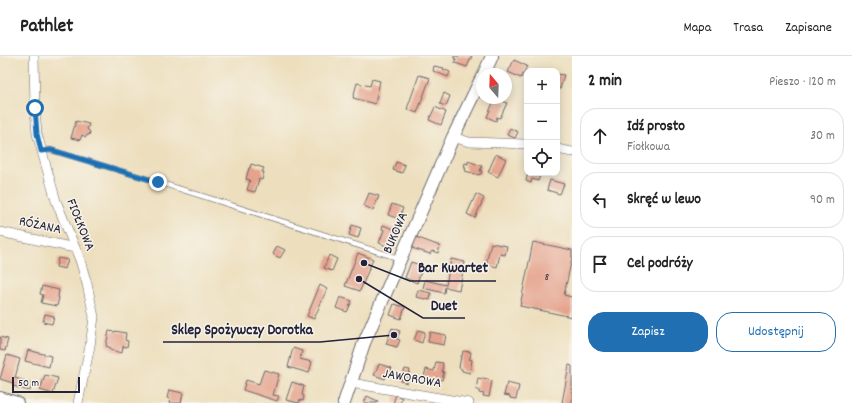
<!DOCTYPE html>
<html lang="pl">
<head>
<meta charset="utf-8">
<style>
	body { margin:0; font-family:Dekko,sans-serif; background:#f6f6f6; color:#222 }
	.controls { position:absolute; right:12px; top:12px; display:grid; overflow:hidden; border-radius:8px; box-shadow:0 2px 10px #0003 }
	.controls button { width:36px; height:36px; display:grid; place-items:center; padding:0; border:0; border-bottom:1px solid #e0e0e0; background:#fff; color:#222; font:20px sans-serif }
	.compass { position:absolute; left:476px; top:12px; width:36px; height:36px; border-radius:50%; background:#fff; box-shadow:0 2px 10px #0003; rotate:341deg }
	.scale { position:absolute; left:12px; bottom:10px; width:68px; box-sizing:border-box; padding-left:4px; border:2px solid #22223b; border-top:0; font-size:11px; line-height:14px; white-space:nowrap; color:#22223b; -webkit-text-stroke:3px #f7f3e8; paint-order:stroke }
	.stop { position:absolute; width:12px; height:12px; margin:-9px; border:3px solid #1f6fb2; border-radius:50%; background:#fff }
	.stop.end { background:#1f6fb2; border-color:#fff; box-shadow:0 1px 4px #0008 }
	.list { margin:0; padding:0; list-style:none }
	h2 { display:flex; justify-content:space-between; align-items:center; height:52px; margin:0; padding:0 16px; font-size:17px }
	h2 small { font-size:13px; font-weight:400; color:#767676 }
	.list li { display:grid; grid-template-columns:26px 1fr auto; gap:12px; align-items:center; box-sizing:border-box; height:56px; margin:0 8px 8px; padding:0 8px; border:1px solid #e0e0e0; border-radius:16px }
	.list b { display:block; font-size:15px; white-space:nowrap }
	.list p { margin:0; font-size:13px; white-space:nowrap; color:#767676 }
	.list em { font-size:13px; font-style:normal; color:#767676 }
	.actions { display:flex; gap:8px; padding:12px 16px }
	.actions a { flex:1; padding:9px 0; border:1px solid #1f6fb2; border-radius:16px; text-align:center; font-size:14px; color:#1f6fb2 }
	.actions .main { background:#1f6fb2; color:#fff }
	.icon { flex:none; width:22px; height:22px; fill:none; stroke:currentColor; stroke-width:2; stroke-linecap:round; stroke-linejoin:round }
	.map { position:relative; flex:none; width:572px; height:347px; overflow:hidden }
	header { display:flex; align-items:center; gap:24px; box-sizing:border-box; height:56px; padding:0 20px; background:#fff; border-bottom:1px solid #e0e0e0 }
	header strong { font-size:19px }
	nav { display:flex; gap:22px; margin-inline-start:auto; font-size:14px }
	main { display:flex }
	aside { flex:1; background:#fff }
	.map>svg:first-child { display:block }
</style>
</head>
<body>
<header>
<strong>Pathlet</strong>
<nav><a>Mapa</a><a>Trasa</a><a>Zapisane</a></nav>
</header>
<main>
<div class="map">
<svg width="572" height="347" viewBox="0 0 572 347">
	<rect width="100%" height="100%" fill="#f7f3e8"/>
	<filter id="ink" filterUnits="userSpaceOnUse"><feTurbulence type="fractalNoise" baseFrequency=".025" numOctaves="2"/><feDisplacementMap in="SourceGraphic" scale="8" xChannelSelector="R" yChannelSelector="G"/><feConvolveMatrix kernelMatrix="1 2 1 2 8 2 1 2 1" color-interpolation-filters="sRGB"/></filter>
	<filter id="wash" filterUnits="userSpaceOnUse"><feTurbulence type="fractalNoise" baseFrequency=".012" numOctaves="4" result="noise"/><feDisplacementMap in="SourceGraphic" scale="16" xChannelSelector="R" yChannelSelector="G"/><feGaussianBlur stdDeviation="0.9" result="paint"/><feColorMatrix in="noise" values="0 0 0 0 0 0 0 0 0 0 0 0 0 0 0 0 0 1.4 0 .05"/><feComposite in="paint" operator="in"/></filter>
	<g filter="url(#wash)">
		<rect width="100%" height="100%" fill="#eddfbe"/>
		<g id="blocks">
			<!-- building -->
			<path fill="#e5a38d" d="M 454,0 L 472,0 L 467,11 L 455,7 L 456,3 L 454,2 Z
				M 514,4 L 527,10 L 521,22 L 508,16 Z
				M 434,10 L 444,12 L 443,13 L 450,16 L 448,21 L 433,15 Z
				M 557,18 L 564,19 L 560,33 L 557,32 Z
				M 419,19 L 430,22 L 417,57 L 407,53 Z
				M 372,23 L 380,25 L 375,48 L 353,42 L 357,27 L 370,30 Z
				M 444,37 L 450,40 L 446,50 L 440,48 Z
				M 495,42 L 507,47 L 500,62 L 497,61 L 496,65 L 487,61 Z
				M 435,51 L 446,56 L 441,69 L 429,64 Z
				M 76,65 L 89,68 L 87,73 L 90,76 L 89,79 L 87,79 L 86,81 L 82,79 L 80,84 L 71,82 Z
				M 510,72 L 518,76 L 515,82 L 507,79 Z
				M 496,98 L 506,103 L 498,121 L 488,116 Z
				M 468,105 L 482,110 L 480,115 L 482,115 L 481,118 L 479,118 L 479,119 L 465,115 L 466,111 L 464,111 L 465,107 L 468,108 Z
				M 396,106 L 405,109 L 402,117 L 393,114 Z
				M 251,108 L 264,112 L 262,116 L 264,116 L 262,124 L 259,123 L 255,136 L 247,134 L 250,124 L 246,123 L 249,112 L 250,112 Z
				M 528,117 L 541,117 L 538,125 L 532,123 L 531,127 L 526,125 Z
				M 550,124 L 564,128 L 560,138 L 547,134 Z
				M 369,137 L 379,140 L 373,154 L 364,150 Z
				M 476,138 L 484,142 L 475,162 L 467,158 Z
				M 392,148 L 403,152 L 399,163 L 388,159 Z
				M 352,169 L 361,172 L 358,182 L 349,179 Z
				M 383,169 L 399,175 L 392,192 L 379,187 L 384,174 L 382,173 Z
				M 416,181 L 440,190 L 438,197 L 432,195 L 430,198 L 412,192 Z
				M 533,186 L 572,194 L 572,202 L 564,239 L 572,241 L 572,261 L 520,250 Z
				M 491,187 L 507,190 L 505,199 L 500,198 L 497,211 L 486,208 Z
				M 277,190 L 285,194 L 280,202 L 273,198 Z
				M 358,197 L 373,203 L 360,235 L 345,230 Z
				M 329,199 L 337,203 L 332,215 L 324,212 Z
				M 58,202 L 68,204 L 65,213 L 56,211 Z
				M 451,203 L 465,206 L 459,234 L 445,231 L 444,237 L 423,232 L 425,224 L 446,229 Z
				M 411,206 L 423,210 L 417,227 L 405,222 Z
				M 320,229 L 327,233 L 314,263 L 307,260 Z
				M 42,230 L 59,234 L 58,241 L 59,242 L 57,250 L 41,247 L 43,239 L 40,238 Z
				M 418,234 L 431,237 L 430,244 L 416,241 Z
				M 340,241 L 352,245 L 347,256 L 336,252 Z
				M 394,248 L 405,251 L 401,263 L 390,259 Z
				M 45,258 L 54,260 L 52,268 L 43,266 Z
				M 392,272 L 400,275 L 397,283 L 400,284 L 397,291 L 386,288 Z
				M 418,274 L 425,276 L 422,287 L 414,284 Z
				M 109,275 L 115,276 L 115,275 L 126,277 L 125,284 L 128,285 L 127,291 L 123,290 L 122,297 L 110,294 L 111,292 L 106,290 Z
				M 430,276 L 446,279 L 444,289 L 428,286 Z
				M 0,281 L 8,283 L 5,295 L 0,294 Z
				M 293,292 L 302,295 L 300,303 L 312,306 L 309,317 L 288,311 Z
				M 28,294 L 51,300 L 49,311 L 25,305 Z
				M 463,295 L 471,296 L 470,302 L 469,302 L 469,303 L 472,304 L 470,317 L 462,315 L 462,313 L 459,312 L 461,300 L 462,300 Z
				M 7,299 L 20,303 L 15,322 L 32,327 L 30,335 L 13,330 L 13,327 L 0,323 Z
				M 436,306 L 443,307 L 442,316 L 444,316 L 442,324 L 438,323 L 437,326 L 433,325 L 433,322 L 424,321 L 426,313 L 434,315 Z
				M 379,308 L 392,312 L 390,317 L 387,317 L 385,323 L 374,319 Z
				M 569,309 L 572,310 L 572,347 L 562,347 Z
				M 405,313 L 410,314 L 407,327 L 401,325 Z
				M 264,314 L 279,318 L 273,339 L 279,340 L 277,345 L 243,334 L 246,324 L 259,328 Z
				M 45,319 L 58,322 L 53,338 L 40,334 Z
				M 478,322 L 482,323 L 482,322 L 488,323 L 488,324 L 492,325 L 489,341 L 483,340 L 484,338 L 479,337 L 479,334 L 476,334 Z
				M 292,326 L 304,330 L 302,339 L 304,340 L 303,345 L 300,344 L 299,347 L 286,344 Z
				M 507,327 L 519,330 L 516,343 L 510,342 L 510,340 L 504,339 Z
				M 169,334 L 183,337 L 181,347 L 169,347 L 170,343 L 167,342 Z
				M 396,339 L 402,342 L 400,347 L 393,347 Z
				M 367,340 L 378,345 L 377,347 L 364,347 Z"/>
		</g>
	</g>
	<g filter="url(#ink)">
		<use href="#blocks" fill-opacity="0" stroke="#696469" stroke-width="1"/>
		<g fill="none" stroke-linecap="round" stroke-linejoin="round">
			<defs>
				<path id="lane" d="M 41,95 L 51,94 L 158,126 L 401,203"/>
				<path id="street" d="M 34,0 L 35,53 L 37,78 L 56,145 L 80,204 L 87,228 L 94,261 L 90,290 L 78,347
					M 453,81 L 469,86 L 527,88
					M 557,93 L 572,96
					M 0,176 L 75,192
					M 351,327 L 469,347"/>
				<path id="secondary" d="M 484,18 L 492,0
					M 0,342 L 17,347
					M 344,347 L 364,287 L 453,81 L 482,21"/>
			</defs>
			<!-- lane casing -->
			<use href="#lane" stroke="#696469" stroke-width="6"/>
			<!-- street casing -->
			<use href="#street" stroke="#696469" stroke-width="10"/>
			<!-- secondary casing -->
			<use href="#secondary" stroke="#696469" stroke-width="14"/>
			<!-- lane -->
			<use href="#lane" stroke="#fff" stroke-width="4.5"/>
			<!-- street -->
			<use href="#street" stroke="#fff" stroke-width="9"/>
			<!-- secondary -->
			<use href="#secondary" stroke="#fff" stroke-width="12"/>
		</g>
	</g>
	<g fill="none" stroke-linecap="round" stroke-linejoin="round" filter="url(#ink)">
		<!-- route -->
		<path stroke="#1f6fb2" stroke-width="5" d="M 35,52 L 37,78 L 41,95 L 51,94 L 158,126"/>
	</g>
	<g text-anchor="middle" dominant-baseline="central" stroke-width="3" stroke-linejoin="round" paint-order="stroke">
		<!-- number labels -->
		<g font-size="12" fill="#534250">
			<text x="547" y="221">8</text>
		</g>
		<!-- street labels -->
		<g font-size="14" fill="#22223b" stroke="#f7f3e8">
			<text transform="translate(80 169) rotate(68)">FIOŁKOWA</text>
			<text transform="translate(40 170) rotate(12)">RÓŻANA</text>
			<text transform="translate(396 177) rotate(-67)">BUKOWA</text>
			<text transform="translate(412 323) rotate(10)">JAWOROWA</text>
		</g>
	</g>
	<!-- callouts -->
	<path fill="none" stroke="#22223b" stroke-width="1.5" d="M364 207L410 225H496M359 223L423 262H465M394 279L320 286H163"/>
	<g fill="#22223b" stroke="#f7f3e8" stroke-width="1.5">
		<circle cx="364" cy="207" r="4"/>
		<circle cx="359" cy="223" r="4"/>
		<circle cx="394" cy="279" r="4"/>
	</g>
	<g font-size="15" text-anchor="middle" font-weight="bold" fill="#22223b" stroke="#f7f3e8" stroke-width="3" stroke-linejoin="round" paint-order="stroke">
		<text x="453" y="216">Bar Kwartet</text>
		<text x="444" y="254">Duet</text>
		<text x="242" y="278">Sklep Spożywczy Dorotka</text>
	</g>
</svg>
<div class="controls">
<button>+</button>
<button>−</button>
<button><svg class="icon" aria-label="locate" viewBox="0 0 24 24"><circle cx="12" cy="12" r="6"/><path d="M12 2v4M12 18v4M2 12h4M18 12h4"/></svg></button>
</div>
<svg class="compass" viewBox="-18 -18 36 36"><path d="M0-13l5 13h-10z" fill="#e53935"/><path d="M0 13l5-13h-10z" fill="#767676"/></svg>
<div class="scale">50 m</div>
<div class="stop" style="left:35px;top:52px"></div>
<div class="stop end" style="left:158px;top:126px"></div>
</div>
<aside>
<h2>2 min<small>Pieszo · 120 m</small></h2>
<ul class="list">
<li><svg class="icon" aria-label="ahead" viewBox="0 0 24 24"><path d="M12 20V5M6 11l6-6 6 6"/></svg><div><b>Idź prosto</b><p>Fiołkowa</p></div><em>30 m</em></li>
<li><svg class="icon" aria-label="left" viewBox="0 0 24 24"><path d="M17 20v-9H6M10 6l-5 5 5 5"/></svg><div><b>Skręć w lewo</b></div><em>90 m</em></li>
<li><svg class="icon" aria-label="arrive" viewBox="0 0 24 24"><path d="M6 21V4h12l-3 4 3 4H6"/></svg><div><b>Cel podróży</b></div></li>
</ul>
<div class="actions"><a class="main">Zapisz</a><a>Udostępnij</a></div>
</aside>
</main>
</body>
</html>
